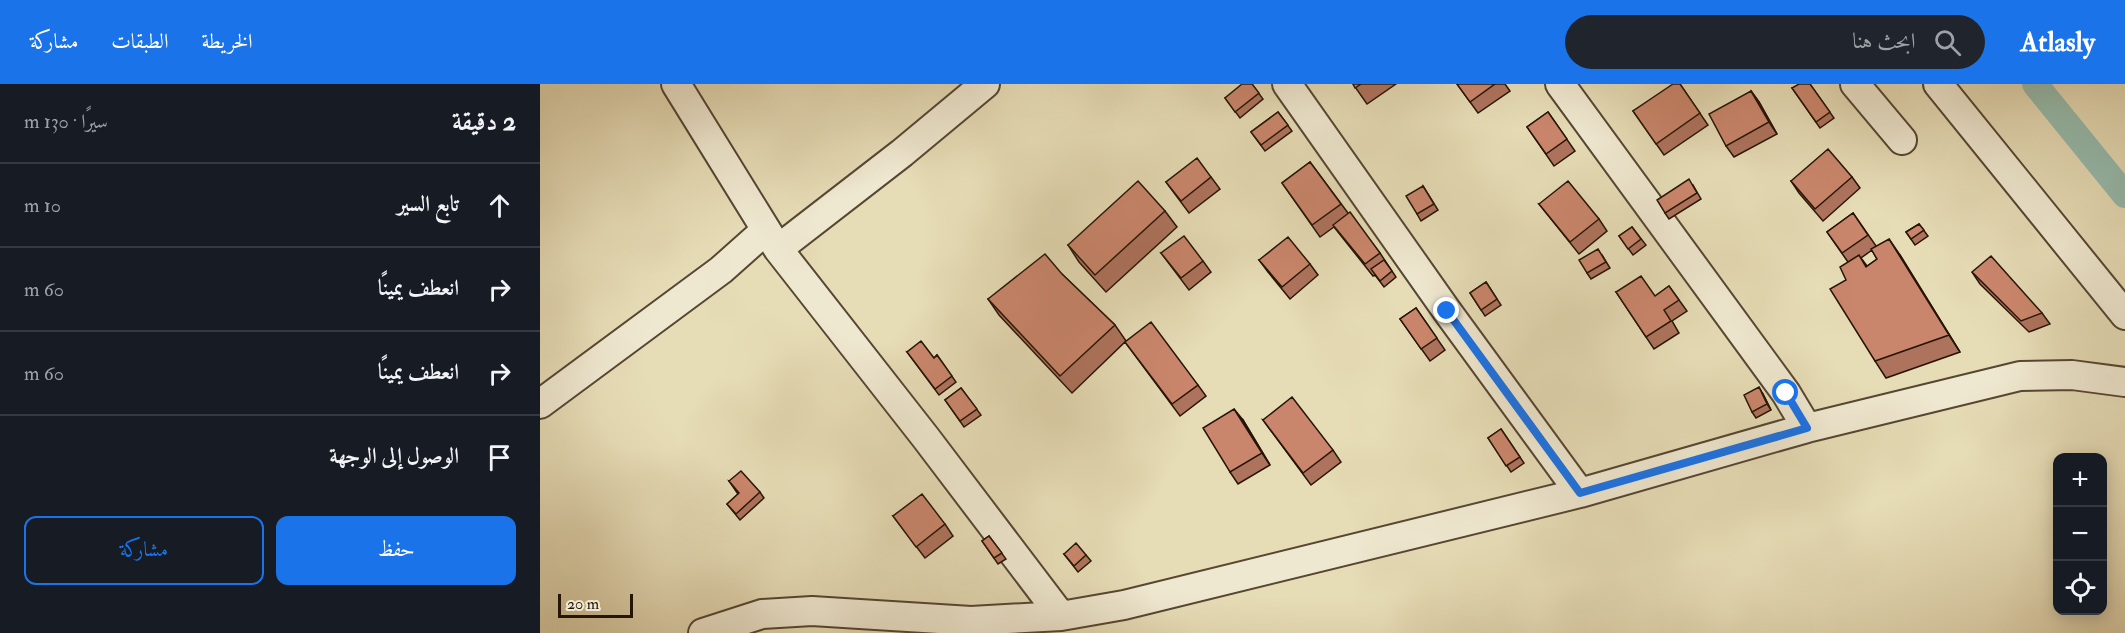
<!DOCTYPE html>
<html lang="ar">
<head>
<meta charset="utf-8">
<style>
	body { margin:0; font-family:"IM FELL Double Pica",Amiri,serif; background:#20242c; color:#f1f3f6; direction:rtl }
	.controls { position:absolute; right:18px; bottom:18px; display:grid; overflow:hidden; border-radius:12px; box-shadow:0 3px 15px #0003 }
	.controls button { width:54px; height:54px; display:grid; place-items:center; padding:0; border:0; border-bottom:2px solid #363941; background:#171b24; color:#f1f3f6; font:30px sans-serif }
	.scale { position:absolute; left:18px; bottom:15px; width:75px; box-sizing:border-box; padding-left:6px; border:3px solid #261406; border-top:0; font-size:16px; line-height:21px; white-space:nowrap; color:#261406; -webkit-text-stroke:4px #efe8d0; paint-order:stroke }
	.stop { position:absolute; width:18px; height:18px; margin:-14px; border:4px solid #1a73e8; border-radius:50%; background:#fff }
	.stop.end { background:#1a73e8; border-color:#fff; box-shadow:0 2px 6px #0008 }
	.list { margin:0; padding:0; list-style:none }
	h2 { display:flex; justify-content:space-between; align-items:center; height:78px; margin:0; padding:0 24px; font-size:26px }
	h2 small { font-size:20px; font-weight:400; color:#9ea1a6 }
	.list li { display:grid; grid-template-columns:39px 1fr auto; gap:18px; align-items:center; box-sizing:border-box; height:84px; padding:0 24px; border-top:2px solid #363941 }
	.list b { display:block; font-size:22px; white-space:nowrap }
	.list em { font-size:20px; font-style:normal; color:#9ea1a6 }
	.actions { display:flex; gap:12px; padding:18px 24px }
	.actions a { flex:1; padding:14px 0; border:2px solid #1a73e8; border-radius:12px; text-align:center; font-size:21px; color:#1a73e8 }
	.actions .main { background:#1a73e8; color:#fff }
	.icon { flex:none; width:33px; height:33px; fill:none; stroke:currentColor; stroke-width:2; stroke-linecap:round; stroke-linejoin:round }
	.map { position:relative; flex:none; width:1585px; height:549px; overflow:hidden; direction:ltr }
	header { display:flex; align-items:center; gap:36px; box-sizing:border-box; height:84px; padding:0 30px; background:#1a73e8; color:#fff }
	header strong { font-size:28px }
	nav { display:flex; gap:33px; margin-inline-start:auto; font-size:21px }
	.search { width:420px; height:54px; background:#20242c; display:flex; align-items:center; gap:15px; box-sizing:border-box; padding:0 21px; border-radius:33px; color:#9ea1a6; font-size:22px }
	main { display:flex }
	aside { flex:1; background:#171b24 }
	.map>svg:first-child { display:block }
</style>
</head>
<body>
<header>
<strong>Atlasly</strong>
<div class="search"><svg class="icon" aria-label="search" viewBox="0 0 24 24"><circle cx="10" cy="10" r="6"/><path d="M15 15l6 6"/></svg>ابحث هنا</div>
<nav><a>الخريطة</a><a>الطبقات</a><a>مشاركة</a></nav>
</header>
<main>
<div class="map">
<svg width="1585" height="549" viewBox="0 0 1585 549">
	<rect width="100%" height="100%" fill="#e6dcb6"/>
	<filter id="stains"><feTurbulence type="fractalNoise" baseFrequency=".00333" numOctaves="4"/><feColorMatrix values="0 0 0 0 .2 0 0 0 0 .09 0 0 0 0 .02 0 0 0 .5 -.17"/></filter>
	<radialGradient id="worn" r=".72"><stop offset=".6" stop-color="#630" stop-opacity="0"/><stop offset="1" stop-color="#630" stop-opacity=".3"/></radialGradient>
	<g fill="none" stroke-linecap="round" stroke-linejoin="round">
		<!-- canal -->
		<path stroke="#96bcae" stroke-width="26" d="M 1495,0 L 1585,111"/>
		<defs>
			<path id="minor" d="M 136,0 L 238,165 L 386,354 L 521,532
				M 747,0 L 907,227 L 1040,409
				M 1020,0 L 1246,309 L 1267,344
				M 1315,0 L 1362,56
				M 1398,0 L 1585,231
				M 238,165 L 362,69 L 445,0
				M 0,320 L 181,186 L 226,146
				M 163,549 L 222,530 L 272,527 L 431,537 L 521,532 L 584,521 L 1040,409 L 1267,344 L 1480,292 L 1532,291 L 1585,298"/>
		</defs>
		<!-- minor casing -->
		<use href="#minor" stroke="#564632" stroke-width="32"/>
		<!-- minor -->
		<use href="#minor" stroke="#efe8d0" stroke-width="28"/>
	</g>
	<!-- wall -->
	<path fill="#ae735d" stroke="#261406" stroke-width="1.5" fill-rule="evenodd" d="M 712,0 L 723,15 L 700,34 L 685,14 Z
		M 813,0 L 856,0 L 827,20 Z
		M 917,0 L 965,0 L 970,7 L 938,29 Z
		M 1140,0 L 1168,41 L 1124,71 L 1093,27 Z
		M 1270,0 L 1294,34 L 1280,44 L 1252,4 Z
		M 1211,7 L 1219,18 L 1237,50 L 1194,73 L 1186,62 Z
		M 738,28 L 752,47 L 725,67 L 711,48 Z
		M 1008,28 L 1035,67 L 1014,82 L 987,43 Z
		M 770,78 L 808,129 L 840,169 L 856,193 L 844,203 L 835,191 L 833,192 L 794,143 L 780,153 L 742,99 Z
		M 671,93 L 680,105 L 649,129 L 626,98 Z
		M 1312,93 L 1320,104 L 1283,137 L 1259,109 L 1251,97 Z
		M 1153,101 L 1161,115 L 1129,135 L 1125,129 Z
		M 883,102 L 898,126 L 881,137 L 877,130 Z
		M 999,120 L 1059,135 L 1067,147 L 1039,170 Z
		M 625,127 L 637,143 L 566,208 L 539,178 L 528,161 Z
		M 1313,129 L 1336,162 L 1360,171 L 1420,268 L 1346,294 L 1335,277 L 1306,196 L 1308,178 L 1287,148 ZM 1332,166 L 1337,175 L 1327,182 L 1321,174 Z
		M 1379,140 L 1388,152 L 1375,161 L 1366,148 Z
		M 1092,143 L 1106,161 L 1093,171 L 1079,152 Z
		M 621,169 L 663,177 L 671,188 L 649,206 Z
		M 1062,171 L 1070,184 L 1051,195 L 1047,189 Z
		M 719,176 L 770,180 L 778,191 L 750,215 L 728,188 Z
		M 1432,188 L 1502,229 L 1510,240 L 1489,248 L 1440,200 Z
		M 522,190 L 575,241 L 586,257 L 658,301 L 666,312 L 640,332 L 585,258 L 532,309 L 459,231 L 448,215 Z
		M 946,198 L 961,221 L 945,232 L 930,209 Z
		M 1129,202 L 1147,227 L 1132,237 L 1139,249 L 1114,265 L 1076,208 L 1115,212 Z
		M 876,224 L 905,266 L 890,277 L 860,235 Z
		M 367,268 L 394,274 L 397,271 L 416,298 L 399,311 Z
		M 421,304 L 441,331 L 424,343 L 405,316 Z
		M 1223,310 L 1231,326 L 1216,334 L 1212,328 Z
		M 703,336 L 730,381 L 698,400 L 690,388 Z
		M 723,336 L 793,366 L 801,378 L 771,401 Z
		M 961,345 L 984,379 L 971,388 L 948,354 Z
		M 189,397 L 220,408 L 224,414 L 200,436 L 187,420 L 198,410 Z
		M 353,432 L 405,440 L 413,452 L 385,474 Z
		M 449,452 L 466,475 L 458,480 L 442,457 Z
		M 524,470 L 546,471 L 551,477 L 538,488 Z"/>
	<!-- shaded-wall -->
	<path fill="#8d5e4c" stroke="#261406" stroke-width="1.5" d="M 1211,7 L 1219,18 L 1237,50 L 1229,38 Z
		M 1349,155 L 1360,171 L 1420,268 L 1409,251 Z
		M 1219,303 L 1223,310 L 1231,326 L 1227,320 Z
		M 694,325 L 703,336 L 730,381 L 722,369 Z"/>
	<!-- building -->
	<path fill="#ca866c" stroke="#261406" stroke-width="1.5" d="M 702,0 L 712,0 L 719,9 L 695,28 L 685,14 Z
		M 813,0 L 821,0 L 815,4 Z
		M 917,0 L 955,0 L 930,18 Z
		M 1133,0 L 1140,0 L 1160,29 L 1116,60 L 1093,27 Z
		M 1259,0 L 1270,0 L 1290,28 L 1276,38 L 1252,4 Z
		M 1211,7 L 1229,38 L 1186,62 L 1169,30 Z
		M 738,28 L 748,41 L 721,61 L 711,48 Z
		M 1008,28 L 1027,55 L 1006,70 L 987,43 Z
		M 1288,65 L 1312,93 L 1275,125 L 1251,97 Z
		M 657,74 L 671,93 L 641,117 L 626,98 Z
		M 770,78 L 801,120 L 772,141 L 742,99 Z
		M 1149,95 L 1157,109 L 1125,129 L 1117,116 Z
		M 598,97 L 625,127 L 555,191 L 528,161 Z
		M 1028,97 L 1059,135 L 1030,158 L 999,120 Z
		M 883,102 L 894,120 L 877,130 L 866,112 Z
		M 810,128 L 840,169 L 825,180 L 793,141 Z
		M 1313,129 L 1328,151 L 1302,169 L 1287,148 Z
		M 1379,140 L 1384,146 L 1371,155 L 1366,148 Z
		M 1092,143 L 1101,155 L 1088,165 L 1079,152 Z
		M 644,152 L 663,177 L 641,194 L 621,169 Z
		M 748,153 L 770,180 L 742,203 L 719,176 Z
		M 1349,155 L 1409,251 L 1335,277 L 1290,205 L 1306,196 L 1300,183 L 1319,171 L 1326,183 L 1337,175 L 1331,165 Z
		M 1058,165 L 1066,178 L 1047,189 L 1039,176 Z
		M 505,170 L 522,190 L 575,241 L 520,292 L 448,215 Z
		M 1451,172 L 1502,229 L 1481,237 L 1432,188 Z
		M 844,176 L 852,187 L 840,197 L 831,185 Z
		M 1101,192 L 1115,212 L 1129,202 L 1139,216 L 1124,226 L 1131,237 L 1106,253 L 1076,208 Z
		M 946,198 L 957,215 L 941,226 L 930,209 Z
		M 876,224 L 897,254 L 881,265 L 860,235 Z
		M 611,238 L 658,301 L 632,320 L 585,258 Z
		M 381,257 L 394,274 L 397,271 L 412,292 L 395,305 L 367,268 Z
		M 1219,303 L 1227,320 L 1212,328 L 1204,311 Z
		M 421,304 L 437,325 L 420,337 L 405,316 Z
		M 752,313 L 793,366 L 763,389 L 723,336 Z
		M 694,325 L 722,369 L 690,388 L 663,344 Z
		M 961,345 L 980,373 L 966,382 L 948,354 Z
		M 201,387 L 220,408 L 196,430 L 187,420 L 199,409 L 189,397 Z
		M 382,410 L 405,440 L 376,463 L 353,432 Z
		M 449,452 L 462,469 L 454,474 L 442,457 Z
		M 536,459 L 546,471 L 534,482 L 524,470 Z"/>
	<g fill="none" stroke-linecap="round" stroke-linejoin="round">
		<!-- route -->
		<path stroke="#1a73e8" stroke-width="8" d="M 907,227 L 1040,409 L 1267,344 L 1246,309"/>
	</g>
	<rect width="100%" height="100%" filter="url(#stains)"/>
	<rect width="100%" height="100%" fill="url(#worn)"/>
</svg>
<div class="controls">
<button>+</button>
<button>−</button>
<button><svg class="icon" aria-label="locate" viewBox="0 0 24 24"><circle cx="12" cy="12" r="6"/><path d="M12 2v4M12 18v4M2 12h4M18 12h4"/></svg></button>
</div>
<div class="scale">20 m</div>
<div class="stop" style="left:1246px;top:309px"></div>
<div class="stop end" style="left:907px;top:227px"></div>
</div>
<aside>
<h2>2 دقيقة<small>سيرًا · 130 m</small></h2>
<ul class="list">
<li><svg class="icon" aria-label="ahead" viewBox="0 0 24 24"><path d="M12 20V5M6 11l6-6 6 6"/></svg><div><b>تابع السير</b></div><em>10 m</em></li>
<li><svg class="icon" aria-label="right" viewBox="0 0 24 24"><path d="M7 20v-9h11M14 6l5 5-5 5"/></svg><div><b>انعطف يمينًا</b></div><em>60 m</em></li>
<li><svg class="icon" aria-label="right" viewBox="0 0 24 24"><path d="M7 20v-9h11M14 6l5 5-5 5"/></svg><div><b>انعطف يمينًا</b></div><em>60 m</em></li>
<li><svg class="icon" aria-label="arrive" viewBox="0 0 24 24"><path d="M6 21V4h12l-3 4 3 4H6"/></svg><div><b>الوصول إلى الوجهة</b></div></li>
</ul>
<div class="actions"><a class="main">حفظ</a><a>مشاركة</a></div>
</aside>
</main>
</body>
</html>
